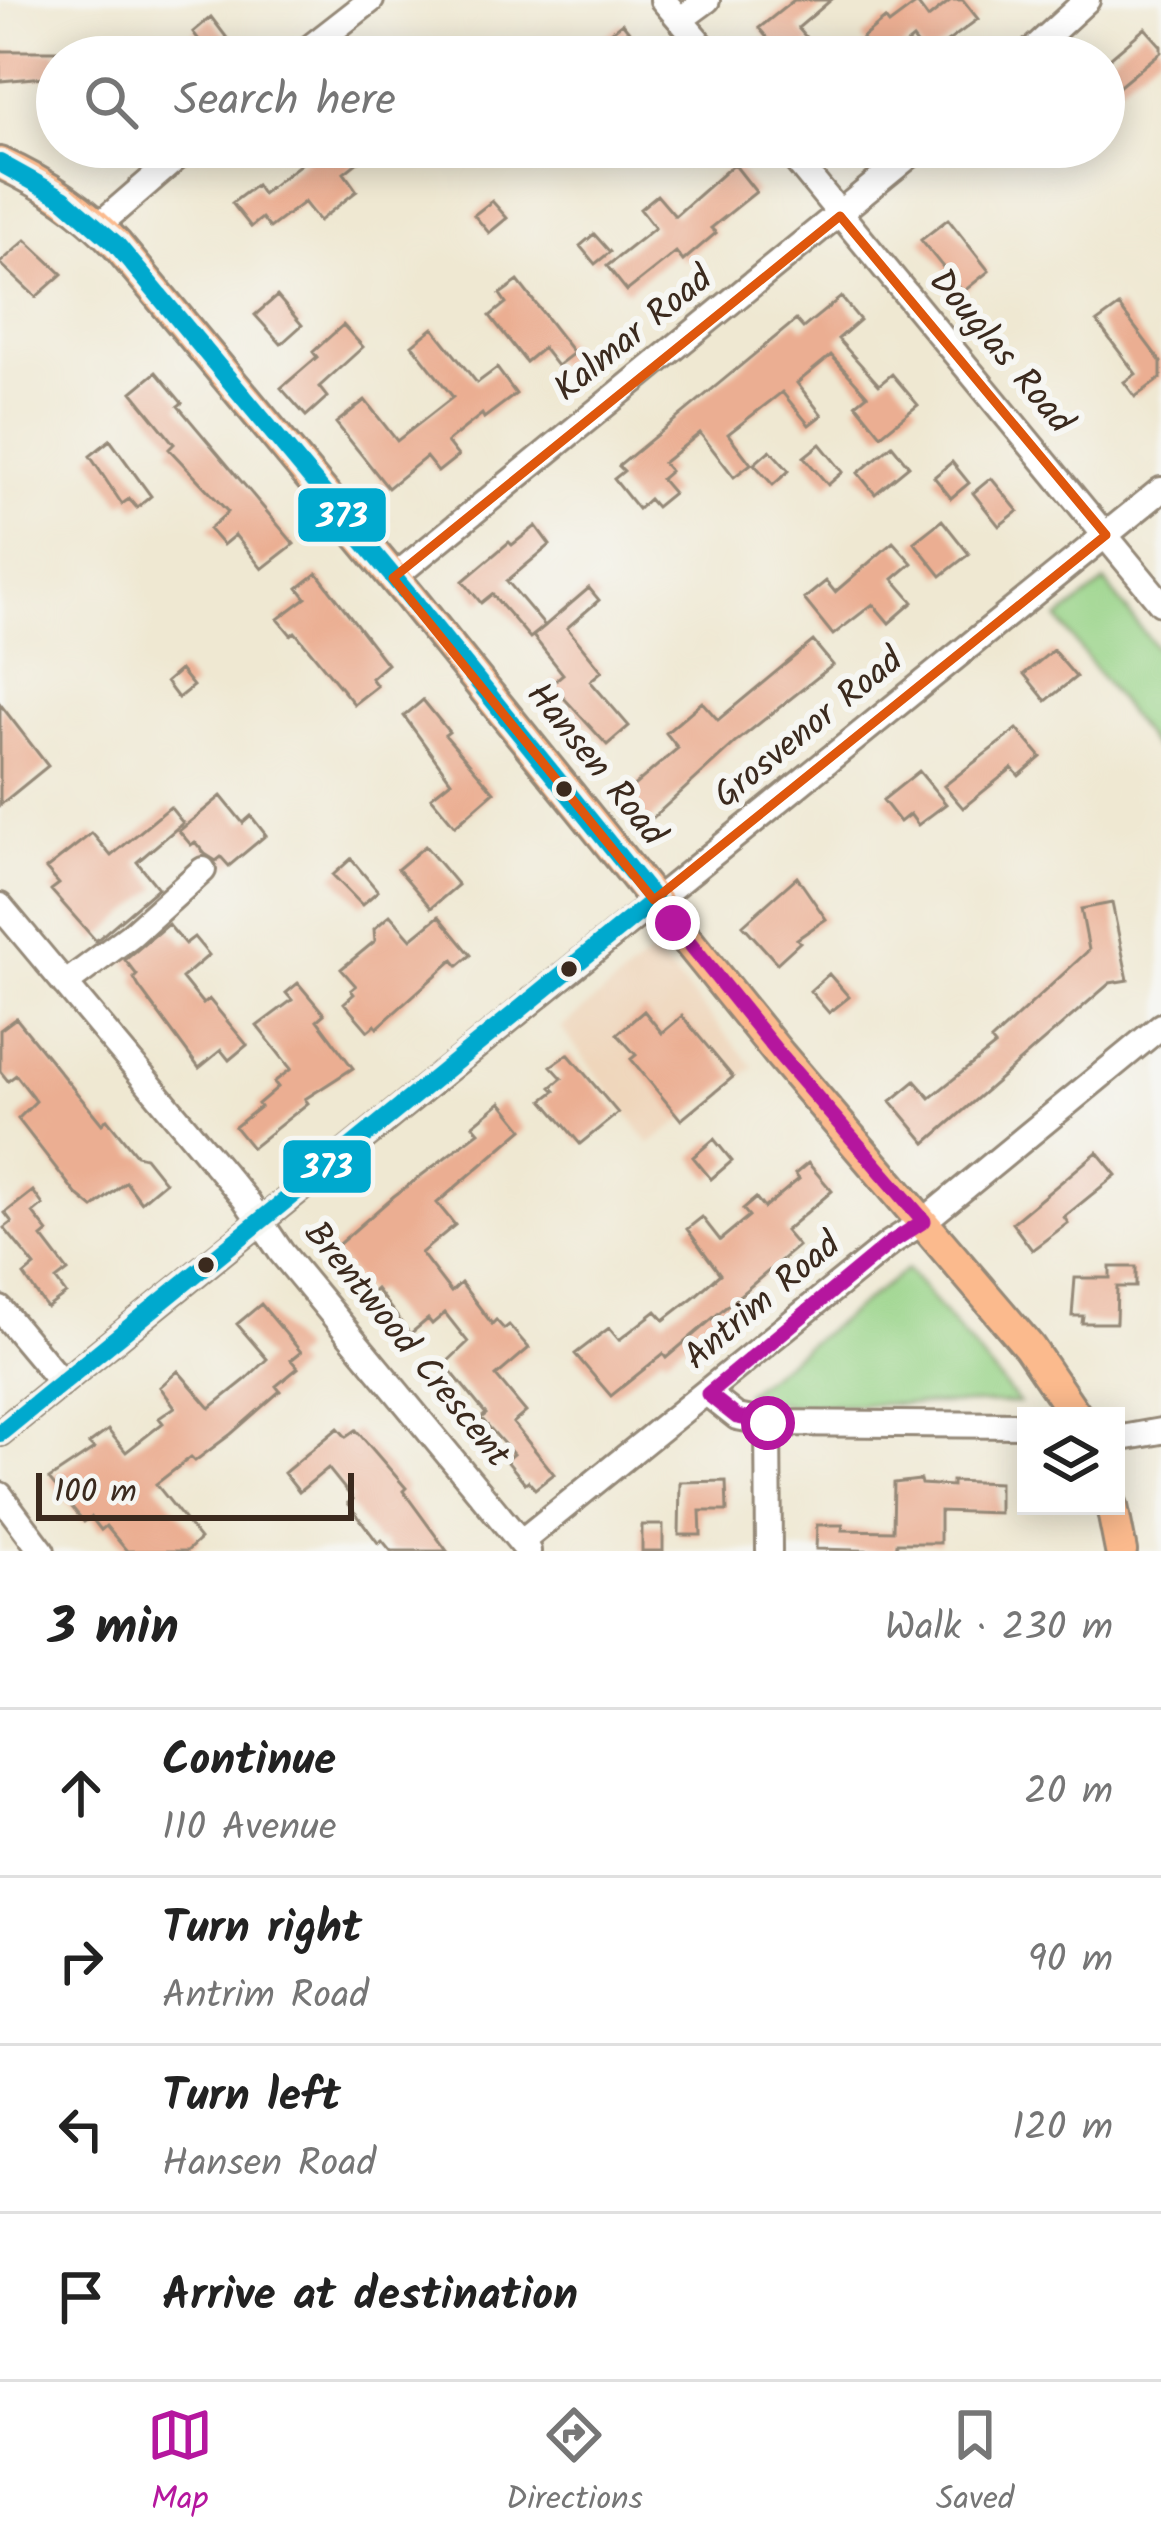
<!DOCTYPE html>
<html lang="en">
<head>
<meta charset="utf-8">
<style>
	body { margin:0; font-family:Kalam,sans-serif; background:#f6f6f6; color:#222 }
	.controls { position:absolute; right:36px; bottom:36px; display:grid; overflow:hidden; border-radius:0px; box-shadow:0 6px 30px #0003 }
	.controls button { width:108px; height:108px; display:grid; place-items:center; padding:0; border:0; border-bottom:3px solid #e0e0e0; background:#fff; color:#222; font:60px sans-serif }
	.scale { position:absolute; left:36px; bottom:30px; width:318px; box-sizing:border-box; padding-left:12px; border:6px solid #3b2a1e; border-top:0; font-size:33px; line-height:42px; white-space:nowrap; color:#3b2a1e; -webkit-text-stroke:9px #f6f6f2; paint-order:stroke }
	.stop { position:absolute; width:36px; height:36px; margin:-27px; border:9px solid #b5179e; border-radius:50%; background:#fff }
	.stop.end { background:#b5179e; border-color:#fff; box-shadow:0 3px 12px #0008 }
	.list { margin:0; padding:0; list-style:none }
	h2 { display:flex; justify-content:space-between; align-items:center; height:156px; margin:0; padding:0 48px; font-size:51px }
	h2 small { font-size:39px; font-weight:400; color:#767676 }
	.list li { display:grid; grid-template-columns:78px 1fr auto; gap:36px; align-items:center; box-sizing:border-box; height:168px; padding:0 48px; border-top:3px solid #e0e0e0 }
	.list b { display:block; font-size:45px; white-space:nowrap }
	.list p { margin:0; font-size:39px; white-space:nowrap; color:#767676 }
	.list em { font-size:39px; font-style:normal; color:#767676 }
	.icon { flex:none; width:66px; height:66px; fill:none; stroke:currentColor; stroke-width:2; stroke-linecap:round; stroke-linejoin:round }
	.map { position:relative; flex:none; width:1161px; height:1551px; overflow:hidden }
	.search { position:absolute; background:#fff; box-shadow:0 6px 30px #0003; left:36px; right:36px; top:36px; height:132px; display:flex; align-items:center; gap:30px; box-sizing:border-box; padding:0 42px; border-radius:66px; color:#767676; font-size:45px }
	.sheet { height:828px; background:#fff }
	nav { display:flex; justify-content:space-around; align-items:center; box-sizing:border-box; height:168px; border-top:3px solid #e0e0e0; background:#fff; font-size:33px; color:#767676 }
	nav a { display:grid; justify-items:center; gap:6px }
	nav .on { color:#b5179e }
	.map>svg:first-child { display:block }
</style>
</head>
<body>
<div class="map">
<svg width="1161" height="1551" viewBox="0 0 1161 1551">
	<rect width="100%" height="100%" fill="#f6f6f2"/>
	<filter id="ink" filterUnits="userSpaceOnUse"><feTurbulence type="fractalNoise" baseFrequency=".00833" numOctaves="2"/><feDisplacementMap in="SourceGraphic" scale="24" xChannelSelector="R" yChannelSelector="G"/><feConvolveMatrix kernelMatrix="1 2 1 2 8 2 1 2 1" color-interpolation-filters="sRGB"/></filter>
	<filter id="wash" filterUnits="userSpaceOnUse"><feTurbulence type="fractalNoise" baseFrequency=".004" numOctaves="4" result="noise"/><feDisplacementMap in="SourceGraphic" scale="48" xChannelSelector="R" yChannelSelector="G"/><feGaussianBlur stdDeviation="2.7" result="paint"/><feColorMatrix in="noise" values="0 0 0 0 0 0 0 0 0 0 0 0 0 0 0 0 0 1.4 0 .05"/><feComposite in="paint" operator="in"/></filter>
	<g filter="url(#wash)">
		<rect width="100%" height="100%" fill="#efe8d2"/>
		<!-- built -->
		<path fill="#efd6bb" d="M 654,952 L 754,1067 L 650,1144 L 561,1028 Z"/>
		<!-- green -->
		<path fill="#98d387" stroke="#6a7e52" stroke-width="3" d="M 1105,582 L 1161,655 L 1161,743 L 1154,748 L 1058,619 Z
			M 907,1269 L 1019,1403 L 789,1405 L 745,1393 Z"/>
		<g id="blocks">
			<!-- building -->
			<path fill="#ebae92" d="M 794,0 L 831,0 L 798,28 L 811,43 L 794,57 L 783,57 L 759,28 Z
				M 951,0 L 963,0 L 978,19 L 927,57 L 913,39 L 891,57 L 877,57 L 862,38 L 885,19 L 889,24 L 917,3 L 928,18 Z
				M 211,17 L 230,42 L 211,56 L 193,32 Z
				M 622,23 L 650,57 L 580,57 Z
				M 1145,28 L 1161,46 L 1161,52 L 1104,99 L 1104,63 Z
				M 561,36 L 579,57 L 536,57 Z
				M 0,51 L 57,51 L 57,76 L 0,81 Z
				M 302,147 L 377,147 L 344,173 L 357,191 L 319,221 L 304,202 L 270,228 L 262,218 L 251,227 L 232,203 L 256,185 L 262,194 L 310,157 Z
				M 734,164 L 756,192 L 711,228 L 716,233 L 683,261 L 676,252 L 627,291 L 607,266 L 655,228 L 640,209 L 657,195 L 675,216 Z
				M 492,201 L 507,218 L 489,233 L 474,215 Z
				M 948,219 L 989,271 L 963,292 L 921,240 Z
				M 594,234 L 610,252 L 595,264 L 580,246 Z
				M 26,240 L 62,274 L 36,297 L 0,263 Z
				M 518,281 L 574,353 L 557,366 L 543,348 L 526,362 L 490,316 L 506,303 L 500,294 Z
				M 277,296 L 302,325 L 281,344 L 255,315 Z
				M 841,297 L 860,320 L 838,339 L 879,385 L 892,374 L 918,405 L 881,435 L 856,404 L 867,395 L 831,355 L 797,383 L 822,415 L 809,425 L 782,392 L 728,434 L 751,464 L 734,477 L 700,433 L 663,463 L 670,471 L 661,479 L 673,493 L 656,507 L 649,499 L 638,509 L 614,479 L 624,471 L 619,466 L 796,320 L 803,328 Z
				M 1119,306 L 1161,362 L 1161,378 L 1135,397 L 1124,382 L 1136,374 L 1097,322 Z
				M 343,325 L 363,347 L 319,387 L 327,397 L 306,416 L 281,388 L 317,357 L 313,352 Z
				M 433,328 L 477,383 L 497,368 L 516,394 L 484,418 L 482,414 L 447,442 L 458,456 L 438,472 L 426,457 L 388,488 L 336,423 L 365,400 L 397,441 L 453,397 L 412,345 Z
				M 156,372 L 182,403 L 178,406 L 294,544 L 262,569 L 235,535 L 223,545 L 209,529 L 228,512 L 169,449 L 174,444 L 132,392 Z
				M 110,440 L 151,496 L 137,508 L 129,499 L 122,504 L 90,456 Z
				M 820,444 L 843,472 L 828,485 L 804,457 Z
				M 892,445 L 909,466 L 875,494 L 858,473 Z
				M 770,450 L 789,471 L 773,485 L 754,464 Z
				M 952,462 L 969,483 L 951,498 L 934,477 Z
				M 991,478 L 1018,511 L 999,526 L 973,493 Z
				M 942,520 L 969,554 L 941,576 L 914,542 Z
				M 536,526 L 550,545 L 507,581 L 545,626 L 530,638 L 492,594 L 481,603 L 463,581 L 509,542 L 512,545 Z
				M 893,542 L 912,563 L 893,579 L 913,602 L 889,623 L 873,604 L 833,635 L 804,599 L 826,581 L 835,592 Z
				M 317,573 L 387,664 L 371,678 L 377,686 L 354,704 L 295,632 L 291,635 L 278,619 L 306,598 L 298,588 Z
				M 589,588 L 599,600 L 567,628 L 602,671 L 590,681 L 629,726 L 607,745 L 551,684 L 563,674 L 533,636 Z
				M 813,641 L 833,665 L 736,742 L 647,823 L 623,795 L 678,748 L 666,733 L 702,702 L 718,720 Z
				M 1053,650 L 1076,677 L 1046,701 L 1024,674 Z
				M 180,670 L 193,686 L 178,698 L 166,682 Z
				M 423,700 L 449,732 L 445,735 L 494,792 L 455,826 L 431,797 L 451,781 L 404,716 Z
				M 0,704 L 48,766 L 0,805 Z
				M 1017,729 L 1041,757 L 1019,776 L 1012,768 L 963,808 L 944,786 Z
				M 919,771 L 946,804 L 918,825 L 910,814 L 900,822 L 883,800 Z
				M 221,796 L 243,823 L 251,816 L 266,835 L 229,866 L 221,857 L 216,861 L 205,854 L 195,842 L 191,845 L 179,831 Z
				M 170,807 L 183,823 L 137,862 L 158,888 L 96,941 L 51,890 L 59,884 L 46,869 L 92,833 L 111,856 Z
				M 425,846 L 458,885 L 431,908 L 398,869 Z
				M 351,859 L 378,891 L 362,905 L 333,875 Z
				M 797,877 L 826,919 L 797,939 L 800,942 L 777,963 L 743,925 Z
				M 1112,903 L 1128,980 L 1110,983 L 926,1143 L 891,1101 L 915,1081 L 930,1098 L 995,1046 L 991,1041 L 1089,950 L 1081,909 Z
				M 390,915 L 411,939 L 439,916 L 471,955 L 458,966 L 453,960 L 377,1028 L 375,1025 L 368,1031 L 344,1003 L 354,994 L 351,990 L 356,986 L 341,969 L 375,941 L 374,929 Z
				M 168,924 L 185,944 L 194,937 L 209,955 L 182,978 L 203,1004 L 209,999 L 247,1045 L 229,1060 L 221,1050 L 199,1068 L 139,987 L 134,978 L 137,975 L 125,960 Z
				M 829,974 L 849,997 L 829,1013 L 810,991 Z
				M 298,983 L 324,1014 L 317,1020 L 353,1068 L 305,1099 L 308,1103 L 252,1148 L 235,1127 L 260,1107 L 258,1104 L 278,1087 L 274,1082 L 291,1069 L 257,1026 L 292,1000 L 286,993 Z
				M 644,1011 L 662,1033 L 682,1016 L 733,1077 L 681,1120 L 631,1059 L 636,1055 L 617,1034 Z
				M 16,1018 L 102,1124 L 107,1119 L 136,1155 L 145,1157 L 165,1182 L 141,1202 L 126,1182 L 93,1208 L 76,1194 L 18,1119 L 36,1101 L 16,1075 L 8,1081 L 0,1071 L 0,1030 Z
				M 568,1054 L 618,1113 L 580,1144 L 543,1100 L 555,1091 L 551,1087 L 562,1078 L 551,1066 Z
				M 501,1102 L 523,1129 L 437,1203 L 455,1225 L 421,1253 L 451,1292 L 461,1283 L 492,1324 L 496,1320 L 504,1329 L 509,1325 L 529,1348 L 496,1376 L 526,1412 L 513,1423 L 554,1474 L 535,1489 L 528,1481 L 525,1483 L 506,1460 L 513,1454 L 481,1418 L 486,1414 L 445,1364 L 468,1342 L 445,1313 L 432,1324 L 428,1319 L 410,1334 L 376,1289 L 369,1295 L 332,1250 L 394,1196 L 479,1132 L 473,1125 Z
				M 714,1139 L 732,1161 L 711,1179 L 693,1157 Z
				M 1097,1152 L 1116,1175 L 1064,1217 L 1068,1223 L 1032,1250 L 1012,1223 Z
				M 808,1163 L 832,1191 L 785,1231 L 798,1246 L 666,1358 L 663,1354 L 611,1396 L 575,1354 L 609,1328 L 619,1340 L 656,1311 L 664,1320 L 695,1296 L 720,1274 L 687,1229 L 702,1217 L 720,1240 L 749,1216 L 743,1209 L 756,1198 L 764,1208 L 799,1179 L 795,1174 Z
				M 33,1191 L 43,1205 L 33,1213 L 48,1232 L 42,1237 L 68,1271 L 56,1280 L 66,1294 L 47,1308 L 24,1275 L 35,1266 L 4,1228 L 12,1222 L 5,1213 Z
				M 1110,1267 L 1136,1267 L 1136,1287 L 1117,1287 L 1116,1323 L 1082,1323 L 1083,1316 L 1072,1316 L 1075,1278 L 1110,1278 Z
				M 261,1304 L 301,1352 L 291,1360 L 298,1368 L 276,1386 L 280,1391 L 231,1434 L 195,1461 L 191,1457 L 156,1484 L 200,1539 L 187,1551 L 127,1551 L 106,1526 L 101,1530 L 91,1517 L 84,1522 L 49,1479 L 94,1449 L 89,1444 L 108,1430 L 126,1452 L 163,1423 L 159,1418 L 175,1407 L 160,1387 L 178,1371 L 210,1408 L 245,1380 L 267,1359 L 237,1324 Z
				M 338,1428 L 346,1437 L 356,1430 L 406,1488 L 403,1491 L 447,1551 L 391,1551 L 382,1540 L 378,1543 L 348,1503 L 353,1499 L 328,1468 L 299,1492 L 284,1473 Z
				M 920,1480 L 921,1484 L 952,1486 L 952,1481 L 999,1483 L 999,1513 L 940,1511 L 940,1543 L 897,1543 L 896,1551 L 816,1549 L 817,1525 L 843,1525 L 842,1530 L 893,1531 L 894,1483 Z
				M 726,1481 L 727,1511 L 700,1511 L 701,1535 L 679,1535 L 680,1482 Z
				M 642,1525 L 663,1525 L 663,1551 L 642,1551 Z"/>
		</g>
	</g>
	<g filter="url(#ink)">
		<use href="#blocks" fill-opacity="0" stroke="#958978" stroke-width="3"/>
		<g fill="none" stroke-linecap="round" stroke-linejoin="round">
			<defs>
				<path id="minor" d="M 663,0 L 712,57
					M 681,19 L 707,0
					M 298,57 L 371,0
					M 1025,57 L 1087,0
					M 785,147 L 1161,603
					M 99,225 L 189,147
					M 393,578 L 920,147
					M 0,906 L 245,1199 L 281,1252 L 528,1551
					M 65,984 L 131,935 L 203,870
					M 0,1309 L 62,1383
					M 708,1394 L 737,1417 L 768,1423 L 1026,1425
					M 768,1423 L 769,1551
					M 0,1433 L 1161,490
					M 1116,1439 L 1161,1431
					M 0,1495 L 42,1551
					M 521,1542 L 890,1243 L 924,1221 L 1161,1026"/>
				<path id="major" d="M 0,163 C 45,183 83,208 117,245 L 410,597 L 780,1055 L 1029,1347 L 1076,1416
					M 1112,1506 L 1121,1551"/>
			</defs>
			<!-- minor casing -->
			<use href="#minor" stroke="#958978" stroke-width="30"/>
			<!-- major casing -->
			<use href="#major" stroke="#958978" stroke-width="36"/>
			<!-- minor -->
			<use href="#minor" stroke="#fff" stroke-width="24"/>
			<!-- major -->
			<use href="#major" stroke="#fbba8d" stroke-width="30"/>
			<defs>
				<path id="bus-1" d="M 0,163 L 63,198 L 117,245 L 410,597 L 654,900
					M 0,1433 L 654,900"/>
			</defs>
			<!-- bus-1 casing -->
			<use href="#bus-1" stroke="#f6f6f2" stroke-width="27"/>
			<!-- bus-1 -->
			<use href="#bus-1" stroke="#00a9ce" stroke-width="18"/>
		</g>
	</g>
	<g fill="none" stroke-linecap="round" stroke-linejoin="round" filter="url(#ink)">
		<!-- route -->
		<path stroke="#b5179e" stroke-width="15" d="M 673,923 L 780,1055 L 924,1221 L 890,1243 L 708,1394 L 737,1417 L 768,1423"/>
	</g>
	<!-- marked area -->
	<path fill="none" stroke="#df570d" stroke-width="9" stroke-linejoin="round" d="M 840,216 L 1106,535 L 654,900 L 393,578 Z"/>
	<!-- markers -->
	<g fill="#3b2a1e" stroke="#f6f6f2" stroke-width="4.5">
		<circle cx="564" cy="789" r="10"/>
		<circle cx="569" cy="969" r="10"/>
		<circle cx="206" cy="1265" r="10"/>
	</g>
	<g text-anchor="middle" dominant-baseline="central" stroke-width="12" stroke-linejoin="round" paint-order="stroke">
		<!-- street labels -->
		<g font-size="36" fill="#3b2a1e" stroke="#f6f6f2">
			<text transform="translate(634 335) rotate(-39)">Kalmar Road</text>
			<text transform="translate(1000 352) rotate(50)">Douglas Road</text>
			<text transform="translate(809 729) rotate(-39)">Grosvenor Road</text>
			<text transform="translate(595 765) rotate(51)">Hansen Road</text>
			<text transform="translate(763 1302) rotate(-40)">Antrim Road</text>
			<text transform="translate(406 1345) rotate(51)">Brentwood Crescent</text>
		</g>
	</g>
	<g stroke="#f6f6f2" stroke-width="4.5">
		<rect x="296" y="486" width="92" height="58" rx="12" fill="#00a9ce"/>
		<rect x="281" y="1138" width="92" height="57" rx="12" fill="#00a9ce"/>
	</g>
	<g font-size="33" text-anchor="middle" font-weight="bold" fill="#fff">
		<text x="342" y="527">373</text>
		<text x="327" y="1178">373</text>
	</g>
</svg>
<div class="controls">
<button><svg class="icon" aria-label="layers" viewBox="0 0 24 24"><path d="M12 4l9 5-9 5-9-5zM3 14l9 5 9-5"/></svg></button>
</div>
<div class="scale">100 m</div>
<div class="stop" style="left:768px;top:1423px"></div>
<div class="stop end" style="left:673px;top:923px"></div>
<div class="search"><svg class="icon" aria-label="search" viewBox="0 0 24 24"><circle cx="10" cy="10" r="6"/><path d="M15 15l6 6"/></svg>Search here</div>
</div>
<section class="sheet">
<h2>3 min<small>Walk · 230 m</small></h2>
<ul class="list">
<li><svg class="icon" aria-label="ahead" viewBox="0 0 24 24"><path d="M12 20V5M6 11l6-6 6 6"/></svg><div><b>Continue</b><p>110 Avenue</p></div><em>20 m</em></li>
<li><svg class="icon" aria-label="right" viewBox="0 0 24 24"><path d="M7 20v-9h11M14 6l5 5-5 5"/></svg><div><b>Turn right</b><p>Antrim Road</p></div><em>90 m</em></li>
<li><svg class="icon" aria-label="left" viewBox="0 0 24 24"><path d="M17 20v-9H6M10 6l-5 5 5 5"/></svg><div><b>Turn left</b><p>Hansen Road</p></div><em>120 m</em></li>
<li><svg class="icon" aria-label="arrive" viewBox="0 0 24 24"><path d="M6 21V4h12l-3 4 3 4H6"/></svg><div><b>Arrive at destination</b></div></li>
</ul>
</section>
<nav>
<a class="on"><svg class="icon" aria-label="map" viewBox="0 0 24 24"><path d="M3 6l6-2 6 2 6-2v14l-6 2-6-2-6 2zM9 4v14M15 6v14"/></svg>Map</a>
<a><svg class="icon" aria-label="directions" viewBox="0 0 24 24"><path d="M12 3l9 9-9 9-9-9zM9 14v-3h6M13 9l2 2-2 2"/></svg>Directions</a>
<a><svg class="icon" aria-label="saved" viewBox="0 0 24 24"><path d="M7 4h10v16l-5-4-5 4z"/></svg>Saved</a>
</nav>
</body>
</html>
